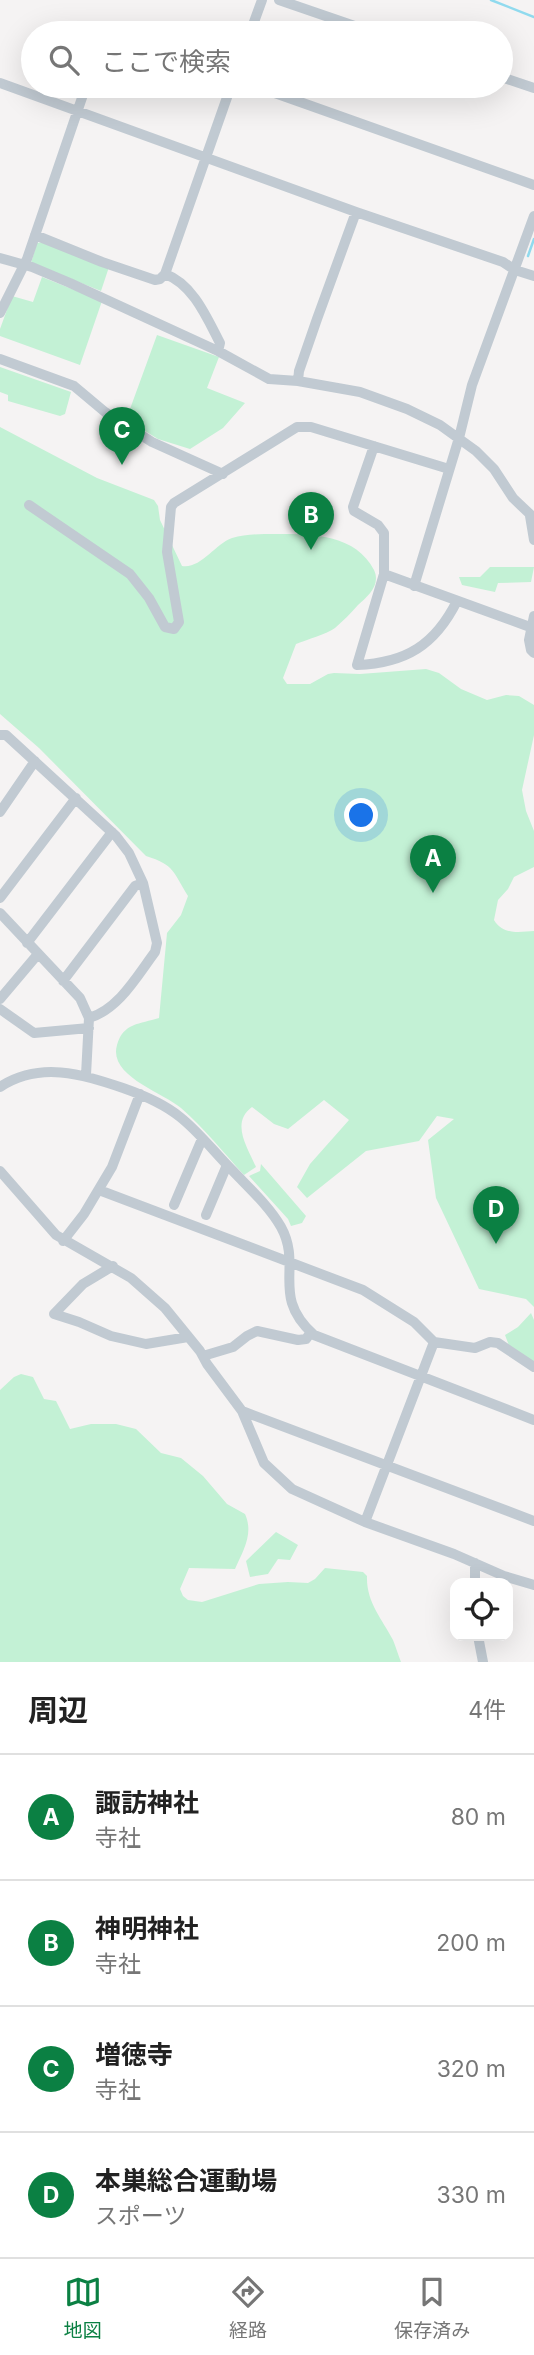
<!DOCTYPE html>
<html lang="ja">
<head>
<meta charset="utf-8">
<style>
	body { margin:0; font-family:Inter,"Noto Sans JP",sans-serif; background:#f2f2f2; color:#222 }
	.controls { position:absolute; right:21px; bottom:21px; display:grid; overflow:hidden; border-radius:14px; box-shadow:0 7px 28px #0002 }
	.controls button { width:63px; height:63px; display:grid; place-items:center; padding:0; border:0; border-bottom:2px solid #e0e0e0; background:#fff; color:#222; font:35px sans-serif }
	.you { position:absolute; left:362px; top:816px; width:24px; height:24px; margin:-18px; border:5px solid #fff; border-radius:50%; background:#1a73e8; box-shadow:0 0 0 10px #1a73e833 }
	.badge { display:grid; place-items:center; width:46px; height:46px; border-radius:50%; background:#0b8043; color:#fff; font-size:23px; font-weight:700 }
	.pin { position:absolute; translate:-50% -58px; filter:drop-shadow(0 2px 4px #0008) }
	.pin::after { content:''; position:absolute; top:37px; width:24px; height:21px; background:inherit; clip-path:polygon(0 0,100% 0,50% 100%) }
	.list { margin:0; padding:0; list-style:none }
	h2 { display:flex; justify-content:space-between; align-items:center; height:91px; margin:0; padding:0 28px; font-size:30px }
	h2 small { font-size:23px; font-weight:400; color:#767676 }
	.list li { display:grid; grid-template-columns:46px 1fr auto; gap:21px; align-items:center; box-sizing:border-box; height:126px; padding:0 28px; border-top:2px solid #e0e0e0 }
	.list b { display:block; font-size:26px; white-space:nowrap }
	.list p { margin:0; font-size:23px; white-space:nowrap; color:#767676 }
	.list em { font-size:23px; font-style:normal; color:#767676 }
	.icon { flex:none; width:38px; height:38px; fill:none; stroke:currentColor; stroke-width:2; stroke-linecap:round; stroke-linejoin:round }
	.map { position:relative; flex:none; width:534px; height:1662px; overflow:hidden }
	.search { position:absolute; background:#fff; box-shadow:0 7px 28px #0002; left:21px; right:21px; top:21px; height:77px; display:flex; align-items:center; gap:18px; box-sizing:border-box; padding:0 24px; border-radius:38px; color:#767676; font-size:26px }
	.sheet { height:595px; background:#fff }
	nav { display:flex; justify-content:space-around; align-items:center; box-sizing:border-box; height:98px; border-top:2px solid #e0e0e0; background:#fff; font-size:19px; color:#767676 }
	nav a { display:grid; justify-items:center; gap:4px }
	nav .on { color:#0b8043 }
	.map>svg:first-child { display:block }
</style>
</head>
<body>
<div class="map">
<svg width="534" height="1662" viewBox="0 0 534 1662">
	<rect width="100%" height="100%" fill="#f5f3f3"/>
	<!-- green -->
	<path fill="#c3f1d5" d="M 43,242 L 109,267 L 101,291 L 31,263 L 37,243 Z
		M 42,277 L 102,301 L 80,365 L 0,336 L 0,329 L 12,296 L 33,302 Z
		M 157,335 L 219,357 L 207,388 L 245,403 L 223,428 L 190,449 L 158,439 L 129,421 L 130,409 Z
		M 0,367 L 71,392 L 65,414 L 60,416 L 8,401 L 8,395 L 0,392 Z
		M 0,427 L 97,478 L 154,500 L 158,506 L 160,520 L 182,566 C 201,569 215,544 232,538 C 245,534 260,534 274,534 C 309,534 355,533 374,570 C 381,585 368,596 358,605 C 351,613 343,621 335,628 C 325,635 308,639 296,644 L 283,678 L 287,684 L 310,684 L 328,674 L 334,673 L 360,674 L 426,669 L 439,673 L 461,689 L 487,700 L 506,695 L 519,696 L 534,705 L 534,735 L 522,790 L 526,811 L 534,831 L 534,867 L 514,877 L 508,889 L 498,900 L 494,920 C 503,935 519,932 534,931 L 534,1307 L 526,1299 L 479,1289 L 436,1198 L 428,1140 L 454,1119 L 437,1116 L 419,1141 L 366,1151 L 307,1198 L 297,1187 L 310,1164 L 349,1120 L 324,1100 L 288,1129 L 274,1124 L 252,1107 C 230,1123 248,1148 256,1167 L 244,1175 C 224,1153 204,1128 181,1108 C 162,1092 108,1076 117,1045 C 123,1023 140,1024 159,1018 L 167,933 L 181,915 L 188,896 C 173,872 175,865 146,856 L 39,748 L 0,714 Z
		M 490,567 L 534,567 L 531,582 L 498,583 L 495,592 L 462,585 L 459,577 L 480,577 Z
		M 261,1164 L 306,1216 L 302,1223 L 291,1226 L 288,1219 L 249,1176 L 260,1171 Z
		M 531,1313 L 534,1320 L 534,1364 L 511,1351 L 505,1335 L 518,1327 Z
		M 21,1374 L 33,1377 L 44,1399 L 56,1401 L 70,1429 L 91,1424 L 116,1424 L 136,1429 L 161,1453 L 181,1458 L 203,1476 L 227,1504 L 245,1514 C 254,1534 243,1551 235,1569 L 189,1568 L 180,1589 L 183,1596 L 188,1600 L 202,1602 L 259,1584 L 288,1582 L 308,1583 L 315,1579 L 325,1568 L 363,1572 L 367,1576 C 366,1602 382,1619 393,1640 C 396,1647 398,1655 401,1662 L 0,1662 L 0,1390 L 14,1377 Z
		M 276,1532 L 298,1545 L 290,1560 L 278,1559 L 268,1574 L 250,1577 L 246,1561 Z"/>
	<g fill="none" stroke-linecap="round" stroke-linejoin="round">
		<!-- stream -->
		<path stroke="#90daee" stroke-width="2.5" d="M 491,0 L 534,17
			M 528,256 L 534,239"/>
		<!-- minor -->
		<path stroke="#c1cad2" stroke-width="10" d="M 279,0 L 375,33
			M 250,33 L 262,0
			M 501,77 L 534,88
			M 0,83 L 356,212 L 503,262 L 515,270 L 534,276
			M 255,86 L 534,185
			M 35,235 L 102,262 L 155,280 L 160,279 L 165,274 C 193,284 207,318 220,343 L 218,351
			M 0,258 L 32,267 L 70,283 L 218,351 L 269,379 L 298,381 L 360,392 L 407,409 L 440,425 L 476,451 L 494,469 L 513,498 L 534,518
			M 165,274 L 231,86
			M 0,313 L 27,259 L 86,86
			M 0,359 L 74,386 L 105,412 L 152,442 L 223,474
			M 298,381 L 299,371 L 317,319 L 356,212
			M 374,446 L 353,507 L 354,511 L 378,525 L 384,533 L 384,574 L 357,665 C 406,663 435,645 457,601
			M 29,505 L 130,574 L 149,598 L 165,627 L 174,629 L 179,622 L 167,552 L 171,507 L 174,503 L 297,427 L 311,427 L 449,469
			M 530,516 L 534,540
			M 384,574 L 530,627
			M 414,586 L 459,438 L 472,385 L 534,216
			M 534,616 L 529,640 L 531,650 L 534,653
			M 0,735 L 6,735 L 116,836 L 129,853 L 143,883 L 135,886 L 63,981
			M 0,812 L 35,761
			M 0,898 L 76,798
			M 0,913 L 80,998 L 89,1018 L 86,1075
			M 27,943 L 112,832
			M 0,999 L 38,954
			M 0,1009 L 34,1033 L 89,1028
			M 89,1018 C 119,1009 137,976 155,952 L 157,943 L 143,883
			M 0,1087 C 40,1061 81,1074 123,1088 C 143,1095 163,1103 180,1117 C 199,1132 215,1153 232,1170 C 249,1188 269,1206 281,1227 C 303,1267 270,1296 314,1335 L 534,1420
			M 0,1171 L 56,1235 L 131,1278 L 165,1308 L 200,1351 L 207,1364 L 242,1411 L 264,1463 L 292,1489 L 365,1522 L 454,1554 L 504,1576 L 534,1585
			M 99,1190 L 363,1290 L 414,1322 L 434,1342 L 475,1348 L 490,1342 L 498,1343 L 534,1367
			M 174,1205 L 202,1139
			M 206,1215 L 227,1165
			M 63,1241 L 84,1214 L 112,1167 L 140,1094
			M 113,1266 L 83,1284 L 54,1314 L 79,1322 L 111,1336 L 146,1344 L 188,1337
			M 203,1356 L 233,1347 L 247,1336 L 257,1331 L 298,1340 L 306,1339 L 311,1332
			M 242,1411 L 534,1521
			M 365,1522 L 434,1342
			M 475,1563 L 475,1583
			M 478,1636 L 483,1662"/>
	</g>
</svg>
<div class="controls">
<button><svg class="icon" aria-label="locate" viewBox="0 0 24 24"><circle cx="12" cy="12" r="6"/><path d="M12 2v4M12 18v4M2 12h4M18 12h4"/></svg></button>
</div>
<div class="you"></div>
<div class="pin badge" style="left:433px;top:893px">A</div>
<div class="pin badge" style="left:311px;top:550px">B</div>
<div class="pin badge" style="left:122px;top:465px">C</div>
<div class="pin badge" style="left:496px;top:1244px">D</div>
<div class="search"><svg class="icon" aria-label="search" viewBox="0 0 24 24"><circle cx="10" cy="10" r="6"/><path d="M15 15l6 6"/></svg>ここで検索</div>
</div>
<section class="sheet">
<h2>周辺<small>4件</small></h2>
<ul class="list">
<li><span class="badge">A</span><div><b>諏訪神社</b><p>寺社</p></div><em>80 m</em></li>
<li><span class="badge">B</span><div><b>神明神社</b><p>寺社</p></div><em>200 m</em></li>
<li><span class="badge">C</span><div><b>増徳寺</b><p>寺社</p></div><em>320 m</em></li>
<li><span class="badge">D</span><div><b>本巣総合運動場</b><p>スポーツ</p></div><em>330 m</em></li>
</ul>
</section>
<nav>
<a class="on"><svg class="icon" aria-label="map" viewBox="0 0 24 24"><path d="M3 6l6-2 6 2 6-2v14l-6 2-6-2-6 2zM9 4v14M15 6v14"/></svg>地図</a>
<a><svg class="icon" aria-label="directions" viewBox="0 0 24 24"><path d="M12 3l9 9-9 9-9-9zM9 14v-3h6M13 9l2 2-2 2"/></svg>経路</a>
<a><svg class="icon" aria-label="saved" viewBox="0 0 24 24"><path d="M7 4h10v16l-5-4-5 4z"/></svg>保存済み</a>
</nav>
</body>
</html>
